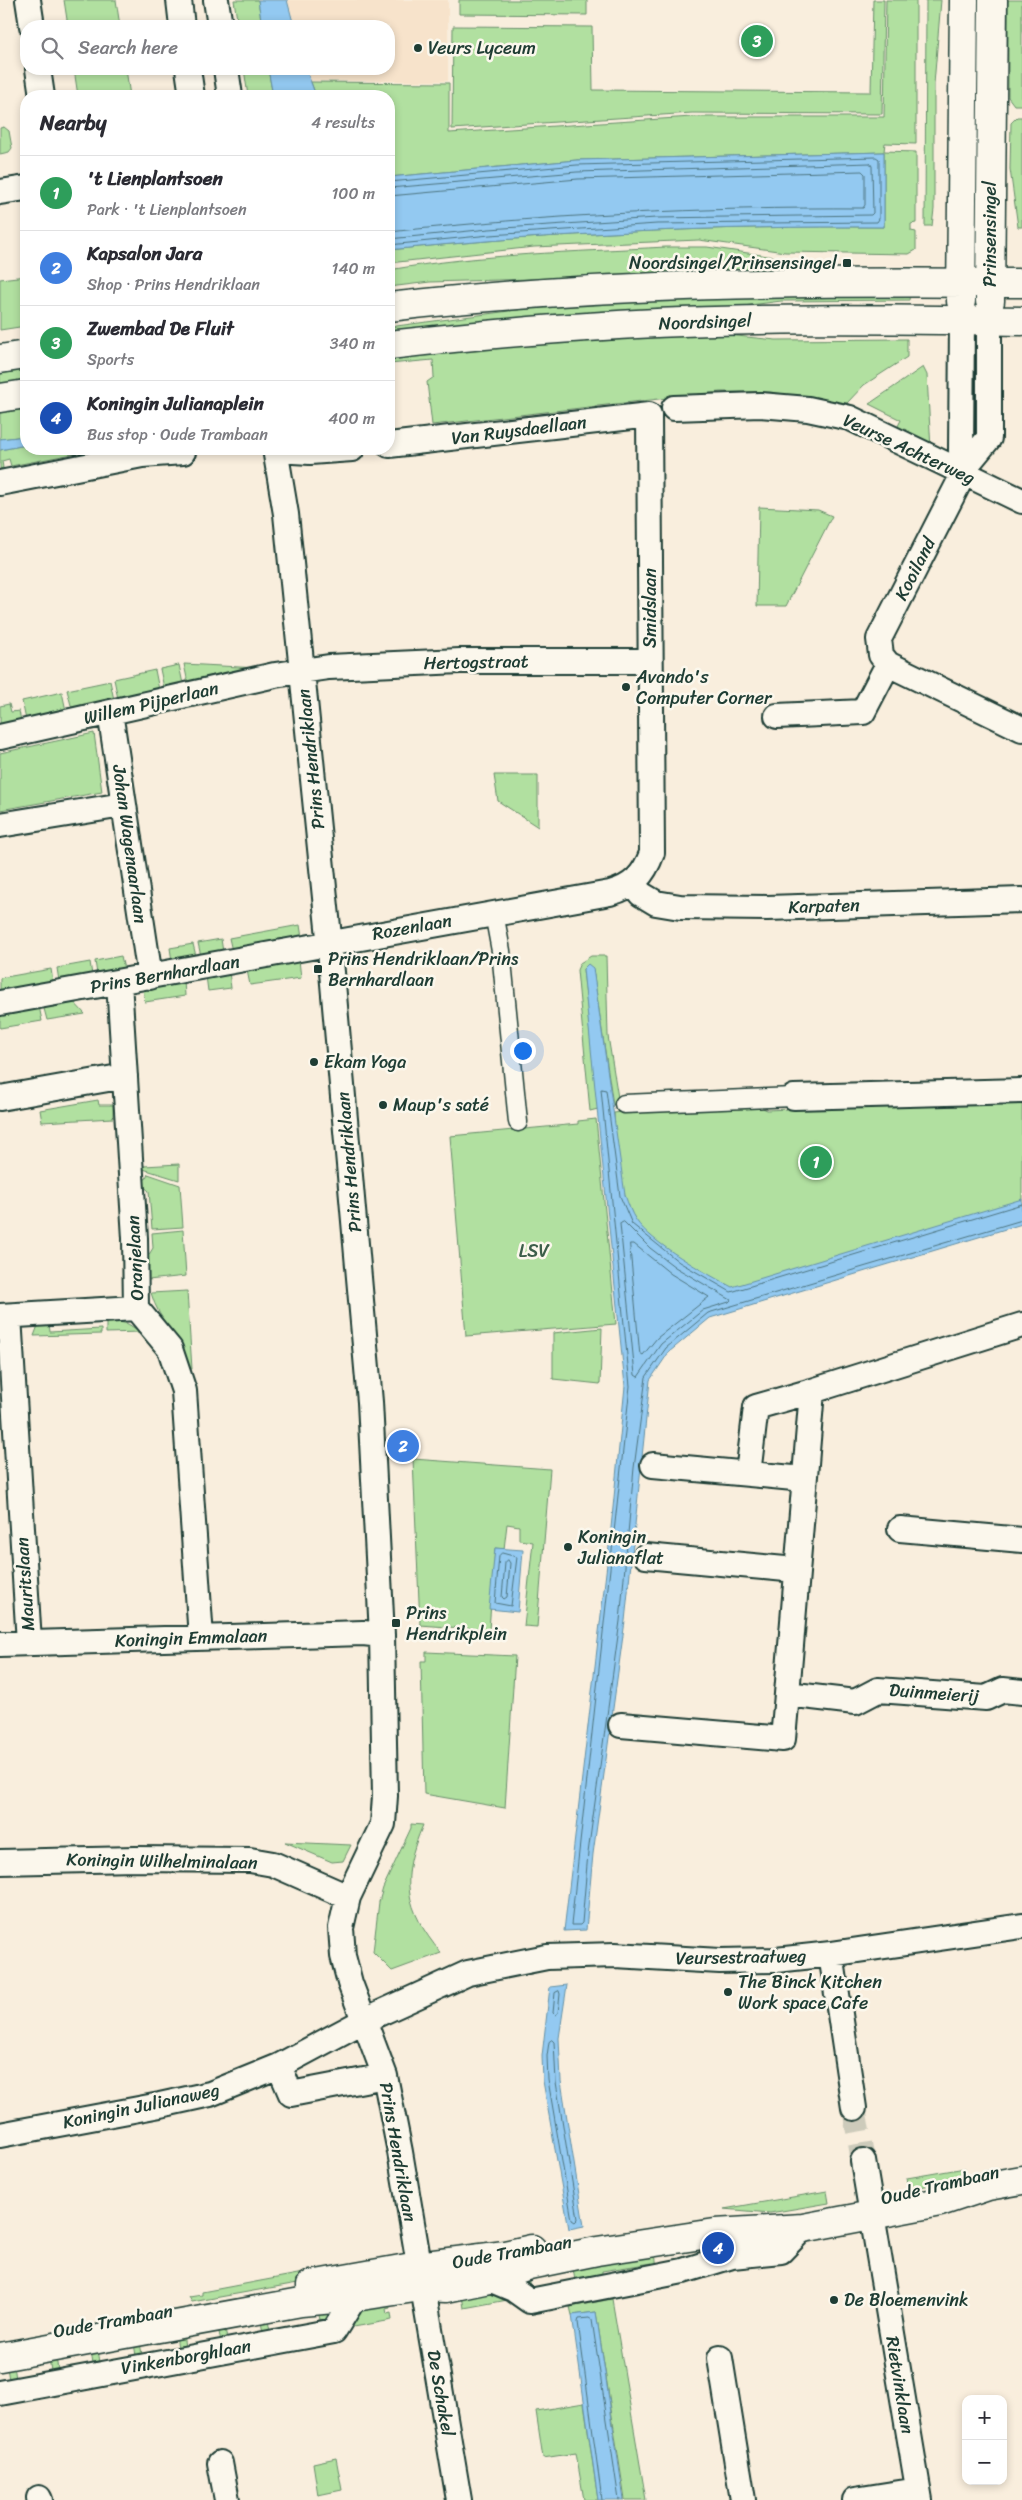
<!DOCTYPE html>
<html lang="en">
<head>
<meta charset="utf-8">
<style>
	body { margin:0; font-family:Sriracha,sans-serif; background:#f2f2f3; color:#2b2b33 }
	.controls { position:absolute; right:15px; bottom:15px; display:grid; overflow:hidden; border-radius:10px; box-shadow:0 2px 8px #0003 }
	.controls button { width:45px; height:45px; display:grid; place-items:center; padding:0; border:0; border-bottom:1px solid #e1e1e2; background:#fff; color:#2b2b33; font:25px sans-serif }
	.you { position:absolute; left:522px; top:1050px; width:18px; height:18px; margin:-12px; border:4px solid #fff; border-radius:50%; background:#1a73e8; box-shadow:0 0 0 8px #1a73e833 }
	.badge { display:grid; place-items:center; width:32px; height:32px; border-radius:50%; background:#2563eb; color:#fff; font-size:16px; font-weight:700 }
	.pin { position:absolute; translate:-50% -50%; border:2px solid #fff; box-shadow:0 1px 5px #0006 }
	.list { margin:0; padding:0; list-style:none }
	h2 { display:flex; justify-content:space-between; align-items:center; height:65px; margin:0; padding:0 20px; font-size:21px }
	h2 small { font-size:16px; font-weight:400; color:#7c7c81 }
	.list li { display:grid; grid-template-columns:32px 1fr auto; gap:15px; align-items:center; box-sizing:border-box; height:75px; padding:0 20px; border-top:1px solid #e1e1e2 }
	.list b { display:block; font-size:19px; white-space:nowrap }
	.list p { margin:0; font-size:16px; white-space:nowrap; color:#7c7c81 }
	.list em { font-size:16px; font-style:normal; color:#7c7c81 }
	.icon { flex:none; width:28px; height:28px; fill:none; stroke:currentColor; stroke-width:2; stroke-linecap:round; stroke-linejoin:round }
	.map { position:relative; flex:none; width:1022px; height:2500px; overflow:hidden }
	.search { position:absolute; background:#fff; box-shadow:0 2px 8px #0003; left:20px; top:20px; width:375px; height:55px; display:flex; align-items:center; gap:12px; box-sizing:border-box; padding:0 18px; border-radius:20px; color:#7c7c81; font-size:19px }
	.panel { position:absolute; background:#fff; box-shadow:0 2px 8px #0003; left:20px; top:90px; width:375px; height:365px; border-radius:20px }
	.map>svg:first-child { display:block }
</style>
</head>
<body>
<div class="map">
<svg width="1022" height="2500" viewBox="0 0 1022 2500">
	<rect width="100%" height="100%" fill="#f9eedd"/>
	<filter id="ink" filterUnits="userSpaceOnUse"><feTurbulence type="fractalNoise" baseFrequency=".02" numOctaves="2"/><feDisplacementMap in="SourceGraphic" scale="10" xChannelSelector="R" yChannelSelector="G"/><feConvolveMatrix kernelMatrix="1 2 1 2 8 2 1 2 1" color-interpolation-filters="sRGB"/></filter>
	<g filter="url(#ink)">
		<!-- built -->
		<path fill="#f7e3cb" d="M 287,0 L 448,0 L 448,81 L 311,81 L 306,69 L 389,69 L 389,26 L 294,26 Z"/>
		<!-- green -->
		<path fill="#b1e0a0" stroke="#688e6a" d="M 64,0 L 116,0 L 120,26 L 68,26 Z
			M 234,0 L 258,0 L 262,26 L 238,26 Z
			M 459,0 L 587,0 L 587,15 L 459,14 Z
			M 873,0 L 884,0 L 882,114 L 692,113 L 452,129 L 453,26 L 592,27 L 593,90 L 871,92 Z
			M 886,0 L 916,0 L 916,144 L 885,143 L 884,151 L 916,152 L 916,223 L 911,224 L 911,231 L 916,232 L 916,250 L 909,254 L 785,252 L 699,240 L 534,247 L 389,263 L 389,250 C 553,233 718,226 884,227 L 884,152 L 577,160 L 389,177 L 389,96 L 316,96 L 311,82 L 449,83 L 449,133 L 692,117 L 884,117 Z
			M 926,0 L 941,0 L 934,84 L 934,209 L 932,226 L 925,226 Z
			M 1008,0 L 1022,0 L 1022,105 L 1014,105 L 1008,97 Z
			M 74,69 L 126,69 L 130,96 L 78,96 Z
			M 244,69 L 268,69 L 273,96 L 248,96 Z
			M 1017,117 L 1022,117 L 1022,227 L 1018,227 L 1010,169 L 1011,123 Z
			M 4,127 L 9,131 L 12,148 L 9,152 L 0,154 L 0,128 Z
			M 666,247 L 707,247 L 802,261 L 802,271 L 430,282 L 389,287 L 389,270 C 480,254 574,252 666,247 Z
			M 26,276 L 26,326 L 0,330 L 0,279 Z
			M 910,293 L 909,300 L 781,301 L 698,312 L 389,335 L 389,327 L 577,302 Z
			M 717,334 L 776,340 L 907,339 L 907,357 L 864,385 L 847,403 L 770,392 L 720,392 L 432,425 L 427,382 L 434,377 L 433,360 L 389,364 L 389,356 L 640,335 Z
			M 923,367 L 927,375 L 931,450 L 894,434 L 901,420 L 869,404 Z
			M 26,368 L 26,378 L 0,385 L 0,372 Z
			M 0,410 L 26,410 L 26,436 L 0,439 Z
			M 26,445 L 26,449 L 98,449 L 11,466 L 9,459 L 2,461 L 3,468 L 0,469 L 0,450 Z
			M 759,507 L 818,510 L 832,516 L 786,606 L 757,606 Z
			M 184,664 L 258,668 L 188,683 Z
			M 179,665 L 183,684 L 164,688 L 160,669 Z
			M 155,670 L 159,690 L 118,699 L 114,679 Z
			M 110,681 L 114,700 L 72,709 L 67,690 Z
			M 62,692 L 66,711 L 26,720 L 22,701 Z
			M 9,704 L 11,712 L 19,711 L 21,721 L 0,726 L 0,706 Z
			M 94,733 L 102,792 L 0,810 L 0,753 Z
			M 494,775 L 538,775 L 538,827 L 498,801 Z
			M 300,925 L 302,938 L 232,951 L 229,938 Z
			M 221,939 L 223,952 L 201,956 L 198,943 Z
			M 193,944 L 196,956 L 172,961 L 170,948 Z
			M 121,956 L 124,969 L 97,974 L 95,961 Z
			M 591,956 L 606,956 L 608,1036 L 619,1104 L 613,1105 L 593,969 L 583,969 L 598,1109 L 590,1111 L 577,970 L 580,963 Z
			M 299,960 L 301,978 L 250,985 L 247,970 Z
			M 90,962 L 92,975 L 59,981 L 57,968 Z
			M 51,969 L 53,982 L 0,991 L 0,978 Z
			M 229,972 L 231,988 L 208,991 L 206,976 Z
			M 184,980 L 185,996 L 145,1002 L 143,988 Z
			M 72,1000 L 85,1014 L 47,1020 L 43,1005 Z
			M 39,1006 L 42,1021 L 0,1028 L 0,1013 Z
			M 1022,1098 L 1022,1208 L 705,1297 L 621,1298 L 614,1113 C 643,1109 746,1096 767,1110 Z
			M 98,1100 L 99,1105 L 113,1105 L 113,1118 L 42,1122 L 40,1110 Z
			M 596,1119 L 616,1324 L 466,1336 L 450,1136 L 578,1124 L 578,1121 Z
			M 179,1164 L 179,1180 L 143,1169 L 144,1166 Z
			M 148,1174 L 180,1185 L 183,1227 L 152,1229 L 149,1191 L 140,1183 L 140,1177 L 146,1179 Z
			M 183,1230 L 186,1276 L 148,1280 L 147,1258 L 153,1248 L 152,1233 Z
			M 187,1291 L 192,1369 L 190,1369 C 183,1342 159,1322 151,1293 Z
			M 106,1319 L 128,1324 L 141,1332 L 106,1333 Z
			M 39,1323 L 49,1323 L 50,1332 L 101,1329 L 101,1334 L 34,1336 Z
			M 602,1328 L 600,1384 L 553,1379 L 553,1333 Z
			M 413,1459 L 550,1469 L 537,1627 L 524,1626 L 533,1542 L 519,1540 L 519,1526 L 507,1524 L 504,1549 L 495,1548 L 489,1630 L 420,1625 Z
			M 426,1652 L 515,1656 L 505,1808 L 424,1794 L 421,1661 L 426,1661 Z
			M 411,1824 L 423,1825 C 400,1878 404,1908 441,1953 L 392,1971 L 373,1952 L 379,1902 L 383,1888 L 411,1828 Z
			M 285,1842 L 351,1845 L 343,1861 L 332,1862 Z
			M 965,2168 L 966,2172 L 941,2183 L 909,2189 L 907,2178 Z
			M 827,2191 L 829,2203 L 770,2213 L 724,2209 Z
			M 655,2253 L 657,2268 L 654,2269 L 652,2263 L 602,2271 L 602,2276 L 575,2281 L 573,2268 L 528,2276 L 530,2289 L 508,2279 Z
			M 335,2267 L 381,2268 L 192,2302 L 189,2297 L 202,2295 L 202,2292 Z
			M 487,2285 L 513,2299 L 464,2308 L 461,2290 Z
			M 612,2299 L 646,2500 L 625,2500 L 596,2312 L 572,2315 L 570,2307 Z
			M 389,2302 L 390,2308 L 386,2309 L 387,2314 L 391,2313 L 392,2320 L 354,2327 L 346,2319 L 352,2311 Z
			M 302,2307 L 336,2307 L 337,2310 L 326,2323 L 321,2324 L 318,2311 L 268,2320 L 270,2332 L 263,2334 L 261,2321 L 225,2327 L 227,2340 L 221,2341 L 218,2328 L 183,2334 L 185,2347 L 178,2348 L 176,2335 L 140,2342 L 142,2355 L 136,2356 L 134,2343 L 98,2350 L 100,2362 L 93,2363 L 91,2351 L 56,2357 L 58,2370 L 51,2371 L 49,2358 L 14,2365 L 16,2379 L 9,2380 L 7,2367 L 0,2368 L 0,2362 L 10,2360 Z
			M 584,2403 L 598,2500 L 584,2500 L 576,2453 L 543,2458 L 536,2411 Z
			M 336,2458 L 342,2490 L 318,2495 L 313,2463 Z"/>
		<!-- water -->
		<path fill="#93c9f1" stroke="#6591a5" d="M 258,0 L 287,0 L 294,26 L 262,26 Z
			M 268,69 L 306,69 L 316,96 L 273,96 Z
			M 884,152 L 884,227 C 718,226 554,233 389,250 L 389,177 L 577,160 Z
			M 26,436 L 26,445 L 0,450 L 0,439 Z
			M 588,964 L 593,968 L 625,1195 C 628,1203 631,1213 636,1220 C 651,1243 707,1274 732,1287 L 1022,1199 L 1022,1224 L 710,1318 L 669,1352 L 650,1380 L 625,1621 L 593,1854 L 586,1930 L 564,1931 L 610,1538 L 625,1386 L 583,969 Z
			M 495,1548 L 523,1550 L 518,1612 L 489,1609 Z
			M 567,1985 L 559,2038 L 561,2081 L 584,2226 L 569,2229 L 543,2081 L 542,2056 L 550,1987 Z
			M 596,2312 L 624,2500 L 598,2500 L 572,2315 Z"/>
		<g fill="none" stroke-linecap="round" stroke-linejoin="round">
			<!-- shore -->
			<path stroke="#4d7580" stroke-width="1" d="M 389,182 L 577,165 L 876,157 L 879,159 L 879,219 L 877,222 L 657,224 L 490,235 L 389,245
				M 389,188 L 577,172 L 870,163 L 872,166 L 873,213 L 871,215 L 656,218 L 489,229 L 389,239
				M 389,196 L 578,179 L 862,171 L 865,174 L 865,205 L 863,208 C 704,207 546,215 389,232
				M 1022,1204 L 731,1292 L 679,1262 L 632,1224 L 620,1196 L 606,1090 L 601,1089 L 630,1386 L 571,1925 L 580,1925 L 582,1923 L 588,1853 L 620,1621 L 634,1468 L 646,1377 L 666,1348 L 708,1313 L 1022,1220
				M 624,1222 L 650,1248 L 675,1267 L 731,1300 L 729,1302 L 703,1310 L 661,1344 L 638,1377 L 635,1375 L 620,1224 Z
				M 630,1244 L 634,1244 L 671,1274 L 709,1297 L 657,1338 L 643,1355 L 640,1353 Z
				M 502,1553 L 517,1557 L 511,1606 L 495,1603 L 499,1556 Z
				M 508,1560 L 510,1563 L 507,1597 L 504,1599 L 502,1597 L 505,1563 Z
				M 559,1991 L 560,1994 L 558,2013 L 555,2015 L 553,2013 L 555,1993 Z
				M 552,2040 L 554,2042 L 556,2082 L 578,2219 L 575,2222 L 572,2220 L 548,2080 L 547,2056 L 549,2042 Z
				M 602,2500 L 578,2322 L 579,2319 L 589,2318 L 592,2320 L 619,2500"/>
			<!-- minor-tunnel -->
			<path stroke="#cdcbbb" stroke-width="24" stroke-dasharray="24 12" stroke-linecap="butt" d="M 854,2108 L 863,2161"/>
			<defs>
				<path id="pedestrian" d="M 494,913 L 501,951 L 518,1122
					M 624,1104 L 794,1097"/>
				<path id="minor" d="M 28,0 L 32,26
					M 179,0 L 182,26
					M 216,0 L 220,26
					M 38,69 L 42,96
					M 188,69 L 192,96
					M 226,69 L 230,96
					M 0,192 L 26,188
					M 962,320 L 961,451 L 970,461
					M 989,320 L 989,438 L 970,461 L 879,639 L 881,655 L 888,664 L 1022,729
					M 674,408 L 760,405 L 808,409 L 850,418 L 1022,501
					M 275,449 L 286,514 L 328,927 L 370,1402 L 382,1635 L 385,1796 L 383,1824 L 348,1897 L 341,1928 L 343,1956 L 350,1983 L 385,2076 L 400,2152 L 459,2500
					M 276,450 L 310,452 L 352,449
					M 0,483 L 142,455 L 183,452
					M 110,712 L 150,977
					M 777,716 L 863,712 L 888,664
					M 0,737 L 275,675 L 329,667 L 460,661 L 650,661
					M 0,825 L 123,805
					M 633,884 L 641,894 L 656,903 L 680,907 L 767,908 L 1022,900
					M 119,982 L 135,1238 L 136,1308 L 170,1349 L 184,1391 L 201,1638
					M 0,1003 L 610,893 C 633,887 644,875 652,853 L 649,415 L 389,445
					M 794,1097 L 1022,1091
					M 0,1098 L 125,1076
					M 0,1316 L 136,1308
					M 9,1316 L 29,1643
					M 1022,1325 L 812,1391 L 787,1694 L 855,1702 L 878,1690 L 986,1698 L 1003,1690 L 1022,1692
					M 653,1465 L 804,1479
					M 748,1474 L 756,1407 L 812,1391
					M 900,1529 L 1022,1540
					M 646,1556 L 796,1570
					M 0,1644 L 363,1633 L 382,1635
					M 621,1725 L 783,1739 L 787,1694
					M 0,1862 L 135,1859 L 250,1860 L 273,1864 L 348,1897
					M 831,1954 L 854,2108
					M 279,2066 L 291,2094 L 385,2076
					M 0,2135 L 160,2105 L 210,2094 L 279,2066 L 365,2020 L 468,1973 L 547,1957 L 615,1955 L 720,1961 L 776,1960 L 831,1954 L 1022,1926
					M 863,2161 L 920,2500
					M 489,2279 L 513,2289 L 530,2301 L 683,2271 L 732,2256 L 781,2251 L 803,2228
					M 720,2358 L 743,2500
					M 0,2393 L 334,2331 L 355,2297
					M 220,2463 L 227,2500
					M 39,2498 L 40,2500
					M 855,2500 L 918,2490"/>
				<path id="tertiary" d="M 311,2285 L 418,2266 L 505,2255 L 532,2249
					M 0,2357 L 301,2302 L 355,2297 L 421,2287 L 446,2288 L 489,2279 L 529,2265 L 597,2251 L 715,2233 L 803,2228 L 940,2202 L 988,2186 L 1022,2180"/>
				<path id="secondary" d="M 961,301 L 964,0
					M 990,301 L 993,0
					M 389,307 C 598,283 811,281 1022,283
					M 389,345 C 460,337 531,330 603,326 C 742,317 882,319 1022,321
					M 0,359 L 26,355
					M 0,398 L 26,394"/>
			</defs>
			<!-- pedestrian casing -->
			<use href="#pedestrian" stroke="#1f3d34" stroke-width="21"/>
			<!-- minor casing -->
			<use href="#minor" stroke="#1f3d34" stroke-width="28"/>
			<!-- tertiary casing -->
			<use href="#tertiary" stroke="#1f3d34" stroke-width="31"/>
			<!-- secondary casing -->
			<use href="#secondary" stroke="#1f3d34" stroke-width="31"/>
			<!-- pedestrian -->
			<use href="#pedestrian" stroke="#fbf7ec" stroke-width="18"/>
			<!-- minor -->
			<use href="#minor" stroke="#fbf7ec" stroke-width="24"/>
			<!-- tertiary -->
			<use href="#tertiary" stroke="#fbf7ec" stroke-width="28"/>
			<!-- secondary -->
			<use href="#secondary" stroke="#fbf7ec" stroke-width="28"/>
		</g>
	</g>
	<!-- markers -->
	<g fill="#1f3d34" stroke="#fbf7ec" stroke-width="2">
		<circle cx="418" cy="48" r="5"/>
		<rect x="842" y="258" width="10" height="10" rx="2.5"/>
		<circle cx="626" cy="687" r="5"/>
		<rect x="313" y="964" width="10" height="10" rx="2.5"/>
		<circle cx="314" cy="1062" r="5"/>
		<circle cx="383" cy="1105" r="5"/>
		<circle cx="568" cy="1547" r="5"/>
		<rect x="391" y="1618" width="10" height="10" rx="2.5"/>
		<circle cx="728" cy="1992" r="5"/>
		<circle cx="834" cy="2300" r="5"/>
	</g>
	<g text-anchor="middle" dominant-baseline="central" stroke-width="5" stroke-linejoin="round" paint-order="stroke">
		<!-- poi labels -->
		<g font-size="18" fill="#1f3d34" stroke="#fbf7ec" text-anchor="start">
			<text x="428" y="48">Veurs Lyceum</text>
			<text x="837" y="263" text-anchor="end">Noordsingel/Prinsensingel</text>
			<text x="636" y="677">Avando's<tspan x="636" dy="21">Computer Corner</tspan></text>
			<text x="328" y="959">Prins Hendriklaan/Prins<tspan x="328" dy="21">Bernhardlaan</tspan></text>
			<text x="324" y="1062">Ekam Yoga</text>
			<text x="393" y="1105">Maup's saté</text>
			<text x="578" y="1537">Koningin<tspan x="578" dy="21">Julianaflat</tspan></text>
			<text x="406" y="1613">Prins<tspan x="406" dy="21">Hendrikplein</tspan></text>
			<text x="738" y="1982">The Binck Kitchen<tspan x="738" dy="21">Work space Cafe</tspan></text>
			<text x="844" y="2300">De Bloemenvink</text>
		</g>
		<!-- street labels -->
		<g font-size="18" fill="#1f3d34" stroke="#fbf7ec">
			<text transform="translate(990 234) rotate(-90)">Prinsensingel</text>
			<text transform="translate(705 322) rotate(-2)">Noordsingel</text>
			<text transform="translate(519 430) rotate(-7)">Van Ruysdaellaan</text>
			<text transform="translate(909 449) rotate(25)">Veurse Achterweg</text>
			<text transform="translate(915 569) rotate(-63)">Kooiland</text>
			<text transform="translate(650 608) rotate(-90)">Smidslaan</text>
			<text transform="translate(476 662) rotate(-1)">Hertogstraat</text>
			<text transform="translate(151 703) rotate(-13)">Willem Pijperlaan</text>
			<text transform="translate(311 759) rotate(-96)">Prins Hendriklaan</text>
			<text transform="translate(130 844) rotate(82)">Johan Wagenaarlaan</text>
			<text transform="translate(824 906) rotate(-2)">Karpaten</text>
			<text transform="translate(412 927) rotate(-10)">Rozenlaan</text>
			<text transform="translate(165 974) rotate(-10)">Prins Bernhardlaan</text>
			<text transform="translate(349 1162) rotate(-95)">Prins Hendriklaan</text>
			<text transform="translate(135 1258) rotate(-93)">Oranjelaan</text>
			<text transform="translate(25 1584) rotate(-94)">Mauritslaan</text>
			<text transform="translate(191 1638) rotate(-2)">Koningin Emmalaan</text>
			<text transform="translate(934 1693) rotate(4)">Duinmeierij</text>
			<text transform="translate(162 1861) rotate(1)">Koningin Wilhelminalaan</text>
			<text transform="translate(741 1957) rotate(-1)">Veursestraatweg</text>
			<text transform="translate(141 2106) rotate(-12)">Koningin Julianaweg</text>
			<text transform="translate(398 2152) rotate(80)">Prins Hendriklaan</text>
			<text transform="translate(940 2185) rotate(-13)">Oude Trambaan</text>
			<text transform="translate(512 2252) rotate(-10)">Oude Trambaan</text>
			<text transform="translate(113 2321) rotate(-10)">Oude Trambaan</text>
			<text transform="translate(186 2357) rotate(-10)">Vinkenborghlaan</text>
			<text transform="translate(900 2385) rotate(81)">Rietvinklaan</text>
			<text transform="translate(441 2393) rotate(80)">De Schakel</text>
		</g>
		<!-- park labels -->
		<g font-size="18" fill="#3c5e4a" stroke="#fbf7ec">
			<text x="534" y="1251">LSV</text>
		</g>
	</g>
</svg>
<div class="controls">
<button>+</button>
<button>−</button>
</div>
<div class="you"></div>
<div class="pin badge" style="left:816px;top:1162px;background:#2e9e5b">1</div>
<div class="pin badge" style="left:403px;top:1446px;background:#3f7fe0">2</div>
<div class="pin badge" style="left:757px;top:41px;background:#2e9e5b">3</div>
<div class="pin badge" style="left:718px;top:2248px;background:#1a4fb4">4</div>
<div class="search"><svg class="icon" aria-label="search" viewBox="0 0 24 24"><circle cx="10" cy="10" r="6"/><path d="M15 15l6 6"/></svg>Search here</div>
<section class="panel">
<h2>Nearby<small>4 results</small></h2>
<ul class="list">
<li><span class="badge" style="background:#2e9e5b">1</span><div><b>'t Lienplantsoen</b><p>Park · 't Lienplantsoen</p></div><em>100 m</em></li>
<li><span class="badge" style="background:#3f7fe0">2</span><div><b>Kapsalon Jara</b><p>Shop · Prins Hendriklaan</p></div><em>140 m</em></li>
<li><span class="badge" style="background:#2e9e5b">3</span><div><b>Zwembad De Fluit</b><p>Sports</p></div><em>340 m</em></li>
<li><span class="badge" style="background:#1a4fb4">4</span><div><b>Koningin Julianaplein</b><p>Bus stop · Oude Trambaan</p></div><em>400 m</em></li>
</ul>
</section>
</div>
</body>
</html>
